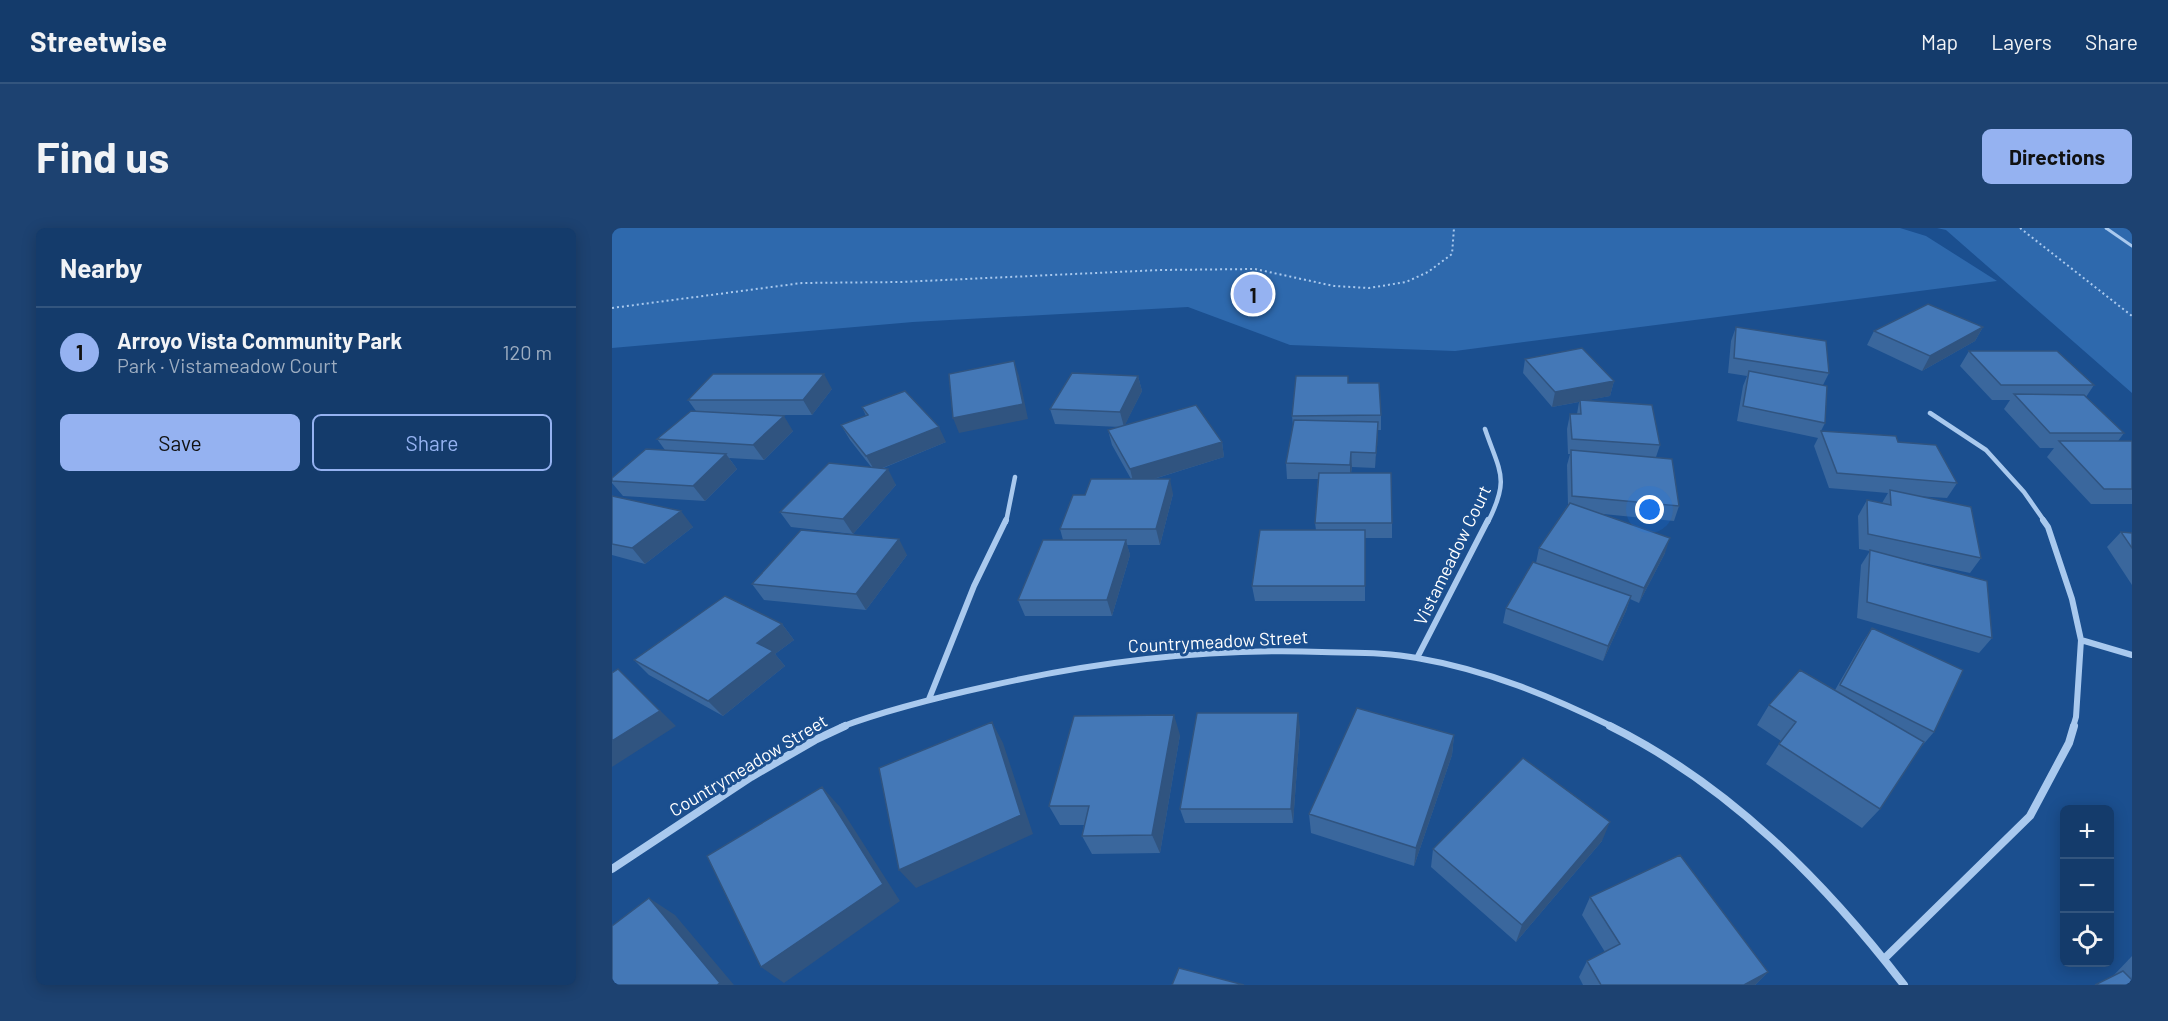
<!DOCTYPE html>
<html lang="en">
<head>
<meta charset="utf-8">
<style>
	body { margin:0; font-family:Barlow,sans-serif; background:#1d4271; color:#f1f3f6 }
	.controls { position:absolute; right:18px; bottom:18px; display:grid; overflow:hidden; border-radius:9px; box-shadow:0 3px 15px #0003 }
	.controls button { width:54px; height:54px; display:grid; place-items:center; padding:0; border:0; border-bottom:2px solid #33557e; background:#143b6b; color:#f1f3f6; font:30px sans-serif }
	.you { position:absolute; left:1038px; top:282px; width:21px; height:21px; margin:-15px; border:4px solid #fff; border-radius:50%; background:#1a73e8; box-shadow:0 0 0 9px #1a73e833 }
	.badge { display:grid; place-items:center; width:39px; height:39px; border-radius:50%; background:#95b2f1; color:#111; font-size:20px; font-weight:700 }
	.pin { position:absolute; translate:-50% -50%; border:3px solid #fff; box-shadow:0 2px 6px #0006 }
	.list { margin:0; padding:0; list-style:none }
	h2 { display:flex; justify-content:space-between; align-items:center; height:78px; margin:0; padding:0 24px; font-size:26px }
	h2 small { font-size:20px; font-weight:400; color:#9dadc1 }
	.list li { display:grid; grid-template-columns:39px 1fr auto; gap:18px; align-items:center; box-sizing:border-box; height:90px; padding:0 24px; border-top:2px solid #33557e }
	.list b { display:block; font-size:22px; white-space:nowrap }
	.list p { margin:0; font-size:20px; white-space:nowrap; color:#9dadc1 }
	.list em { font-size:20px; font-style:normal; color:#9dadc1 }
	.actions { display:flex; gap:12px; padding:18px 24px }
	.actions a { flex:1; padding:14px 0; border:2px solid #95b2f1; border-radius:9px; text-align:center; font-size:21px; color:#95b2f1 }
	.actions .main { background:#95b2f1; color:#111 }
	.icon { flex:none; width:33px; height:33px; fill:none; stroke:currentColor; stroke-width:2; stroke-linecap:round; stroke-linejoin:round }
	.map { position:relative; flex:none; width:1520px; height:757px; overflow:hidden; border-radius:9px }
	header { display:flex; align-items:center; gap:36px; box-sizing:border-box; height:84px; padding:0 30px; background:#143b6b; border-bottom:2px solid #33557e }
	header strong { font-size:28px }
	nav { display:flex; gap:33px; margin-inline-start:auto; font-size:21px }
	.intro { display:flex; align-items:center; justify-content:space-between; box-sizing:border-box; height:144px; padding:0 36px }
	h1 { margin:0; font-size:42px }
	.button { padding:15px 27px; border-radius:9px; background:#95b2f1; color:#111; font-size:21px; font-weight:700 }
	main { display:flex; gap:36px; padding:0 36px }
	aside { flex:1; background:#143b6b; border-radius:9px; box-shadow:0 3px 15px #0003 }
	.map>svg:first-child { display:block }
</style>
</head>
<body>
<header>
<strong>Streetwise</strong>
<nav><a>Map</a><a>Layers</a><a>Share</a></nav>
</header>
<div class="intro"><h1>Find us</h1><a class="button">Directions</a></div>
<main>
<aside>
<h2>Nearby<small></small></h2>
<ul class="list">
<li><span class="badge">1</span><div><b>Arroyo Vista Community Park</b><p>Park · Vistameadow Court</p></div><em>120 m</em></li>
</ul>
<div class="actions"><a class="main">Save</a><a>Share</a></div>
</aside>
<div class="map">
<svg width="1520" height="757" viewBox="0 0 1520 757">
	<rect width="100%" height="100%" fill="#1b4f8f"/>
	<!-- green -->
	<path fill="#2e69ad" d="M 0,0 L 1288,0 L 1314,8 L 1385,53 L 843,123 L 678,117 L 576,79 L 301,94 L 0,120 Z
		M 1325,0 L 1520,0 L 1520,165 L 1334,2 Z"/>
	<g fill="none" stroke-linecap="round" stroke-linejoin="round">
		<!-- path -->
		<path stroke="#a9c9ee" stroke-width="2" stroke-dasharray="2 3" stroke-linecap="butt" d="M 1408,0 L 1520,88
			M 0,80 L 190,55 L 289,54 L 548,42 L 643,41 L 722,58 L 757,60 L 794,54 L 816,44 L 840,26 L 842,0"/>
		<!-- service -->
		<path stroke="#a9c9ee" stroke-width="3" d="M 1494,0 L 1520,18"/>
		<!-- minor-far2 -->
		<path stroke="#a9c9ee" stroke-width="4.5" d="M 1318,185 L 1374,222 L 1412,264 L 1433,294
			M 873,201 C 888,245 898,250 876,294
			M 394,294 L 403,249"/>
		<!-- minor-far1 -->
		<path stroke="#a9c9ee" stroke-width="6" d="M 1431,292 L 1436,299 L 1460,371 L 1469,412 L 1464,489 L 1461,499
			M 1469,412 L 1520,427
			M 805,430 L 876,292
			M 317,471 L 362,358 L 394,292
			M 229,499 C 277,481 327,469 377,458 C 487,433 598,420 710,424 C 741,425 775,424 805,430 C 875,442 938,468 1001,499"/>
		<!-- minor -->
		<path stroke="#a9c9ee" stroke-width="8" d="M 998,498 C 1117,557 1212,653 1292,757
			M 0,641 L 139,549 L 203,512 L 233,498
			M 1273,730 L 1418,588 L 1457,515 L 1462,498"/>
	</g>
	<!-- wall -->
	<path fill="#3a679d" d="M 1124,99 L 1217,145 L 1211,157 L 1213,195 L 1209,203 L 1286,214 L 1345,255 L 1335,270 L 1304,268 L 1369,330 L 1358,345 L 1288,330 L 1380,410 L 1367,425 L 1245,390 L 1249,337 L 1258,323 L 1247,321 L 1246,288 L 1255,272 L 1270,275 L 1276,265 L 1217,260 L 1202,218 L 1206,210 L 1125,193 L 1131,158 L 1135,148 L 1116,145 L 1119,113 Z
		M 1371,99 L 1363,113 L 1310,143 L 1255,117 L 1262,103 Z
		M 1357,123 L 1482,157 L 1474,169 L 1512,205 L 1506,213 L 1520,214 L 1520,276 L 1479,276 L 1435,229 L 1442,220 L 1428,220 L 1392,181 L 1398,172 L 1380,172 L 1348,138 Z
		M 913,131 L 1002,153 L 998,168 L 975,172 L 1048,217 L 1044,229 L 1067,278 L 1062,293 L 991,286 L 1053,325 L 1027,375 L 1018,371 L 1014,383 L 991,433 L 891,395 L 894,380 L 924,335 L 927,320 L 956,277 L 955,237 L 958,226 L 956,226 L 955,201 L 958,186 L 965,186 L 967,174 L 940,179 L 911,145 Z
		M 526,148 L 530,163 L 512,198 L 610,214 L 612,229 L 542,251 L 561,266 L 548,317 L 515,317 L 518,327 L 500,388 L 413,388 L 406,372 L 451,312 L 448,301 L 473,267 L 519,251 L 500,217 L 496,202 L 508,199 L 443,196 L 438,181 Z
		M 736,155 L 769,187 L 769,202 L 766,202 L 763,240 L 740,239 L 739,245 L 780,295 L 780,310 L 753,310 L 753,373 L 643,373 L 640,358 L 704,302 L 703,295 L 706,251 L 675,251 L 674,235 L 681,197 L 680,188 Z
		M 220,161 L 200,187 L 150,187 L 181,203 L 152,232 L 117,230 L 125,241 L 93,273 L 11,268 L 0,255 L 0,250 L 53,222 L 45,211 L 84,183 L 76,172 Z
		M 250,179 L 334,214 L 269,241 L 284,257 L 241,306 L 179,299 L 168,284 L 260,240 L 238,212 L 229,197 L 254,188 Z
		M 0,268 L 81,299 L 33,336 L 0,327 Z
		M 1509,304 L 1520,305 L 1520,357 L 1495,319 Z
		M 295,327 L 254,382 L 152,372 L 140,356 Z
		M 170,396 L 182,412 L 163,426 L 173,438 L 111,488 L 37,447 L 22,432 Z
		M 1260,400 L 1322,504 L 1309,519 L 1268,581 L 1250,600 L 1154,536 L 1169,513 L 1145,497 L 1157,477 L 1223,462 L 1250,415 Z
		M 688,500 L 681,595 L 573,595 L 568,581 Z
		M 568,507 L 548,625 L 480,626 L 470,608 L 472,597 L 448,597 L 437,578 Z
		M 842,507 L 840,527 L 802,638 L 699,605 L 697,586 Z
		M 990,613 L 904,714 L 819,639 L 821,621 Z
		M 978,669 L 1156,744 L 1143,757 L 971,757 L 967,749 L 975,733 L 993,724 L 970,687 Z
		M 1520,728 L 1520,757 L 1502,747 Z"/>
	<!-- shaded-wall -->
	<path fill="#305480" d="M 1371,99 L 1363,113 L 1310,143 L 1318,128 Z
		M 402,133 L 407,148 L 416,191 L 347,205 L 341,190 Z
		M 212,146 L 220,161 L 200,187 L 191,172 Z
		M 526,148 L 530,163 L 512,199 L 508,184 Z
		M 1002,153 L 998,168 L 940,179 L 943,164 Z
		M 172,188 L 181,203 L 152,232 L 141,217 Z
		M 766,194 L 766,209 L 763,240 L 764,225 Z
		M 327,199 L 334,214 L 263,243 L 254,228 Z
		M 610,214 L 612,229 L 522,257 L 518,241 Z
		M 739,224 L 740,239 L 738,252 L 738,237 Z
		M 114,226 L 125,241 L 93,273 L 81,258 Z
		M 276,241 L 284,257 L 241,306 L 231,291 Z
		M 558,251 L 561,266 L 548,317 L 544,301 Z
		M 69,283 L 81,299 L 33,336 L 20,320 Z
		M 1058,310 L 1053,325 L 1027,375 L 1032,360 Z
		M 287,311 L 295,327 L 254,382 L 244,366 Z
		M 514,312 L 518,327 L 500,388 L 495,372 Z
		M 1019,368 L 1014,383 L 991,433 L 996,418 Z
		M 170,396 L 182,412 L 163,426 L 173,438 L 111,488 L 96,473 L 145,415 Z
		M 6,441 L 64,498 L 0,539 L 0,513 Z
		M 686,485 L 688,500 L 681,595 L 679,581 Z
		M 562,487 L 568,507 L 548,625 L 540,607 Z
		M 380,494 L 391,515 L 421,606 L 304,660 L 287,642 Z
		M 842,507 L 840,527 L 802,638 L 804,620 Z
		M 210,559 L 228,579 L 288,673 L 172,755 L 149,739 Z
		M 998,594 L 990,613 L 904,714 L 910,697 Z
		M 37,670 L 63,687 L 122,757 L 105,757 Z
		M 1156,744 L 1143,757 L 1132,757 Z"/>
	<!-- building -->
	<path fill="#4478b7" stroke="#305480" stroke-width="1.5" d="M 1316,76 L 1371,99 L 1318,128 L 1262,103 Z
		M 1124,99 L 1214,113 L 1217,145 L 1122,130 Z
		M 970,120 L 1002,153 L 943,164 L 913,131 Z
		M 1357,123 L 1445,123 L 1482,157 L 1389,157 Z
		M 402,133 L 411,176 L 341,190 L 337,146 Z
		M 1137,143 L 1215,158 L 1213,195 L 1131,178 Z
		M 460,145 L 526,148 L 508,184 L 438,181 Z
		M 101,146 L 212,146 L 191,172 L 76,172 Z
		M 684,148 L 736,148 L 736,155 L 767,155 L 769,187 L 680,188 Z
		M 293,163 L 327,199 L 254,228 L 229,197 L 256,187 L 250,179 Z
		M 1402,166 L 1472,167 L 1512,205 L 1438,205 Z
		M 968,172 L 1040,177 L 1048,217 L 960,211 L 958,186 L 969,186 Z
		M 584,177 L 610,214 L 518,241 L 496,202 Z
		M 79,183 L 172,188 L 141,217 L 45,211 Z
		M 682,192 L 766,194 L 764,225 L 739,224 L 738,237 L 674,235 Z
		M 1209,203 L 1284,208 L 1286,214 L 1324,217 L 1345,255 L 1225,245 Z
		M 1447,213 L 1520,213 L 1520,261 L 1492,261 Z
		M 34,221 L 114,226 L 81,258 L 0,253 L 0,250 Z
		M 959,222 L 1060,231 L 1067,278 L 960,268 Z
		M 217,235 L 276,241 L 231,291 L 168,284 Z
		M 707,245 L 779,245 L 780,295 L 703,295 Z
		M 479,251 L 558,251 L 544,301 L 448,301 L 461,267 L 473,267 Z
		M 1278,262 L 1359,279 L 1369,330 L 1256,306 L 1255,272 L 1279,277 Z
		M 0,268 L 69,283 L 20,320 L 0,316 Z
		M 958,275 L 1058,310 L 1032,360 L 927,320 Z
		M 189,302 L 287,311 L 244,366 L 140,356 Z
		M 648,302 L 753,302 L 753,358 L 640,358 Z
		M 1509,304 L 1520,305 L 1520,320 Z
		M 431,312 L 514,312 L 495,372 L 406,372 Z
		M 1258,322 L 1375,353 L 1380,410 L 1255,374 Z
		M 921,334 L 1019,368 L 996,418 L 894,380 Z
		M 113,368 L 170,396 L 145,415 L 161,423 L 96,473 L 22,432 Z
		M 1260,400 L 1351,442 L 1322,504 L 1228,457 Z
		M 6,441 L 48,483 L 0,513 L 0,445 Z
		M 1188,442 L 1312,514 L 1268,581 L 1167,516 L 1184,494 L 1157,477 Z
		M 745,480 L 842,507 L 804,620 L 697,586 Z
		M 585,485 L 686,485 L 679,581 L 568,581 Z
		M 562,487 L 540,607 L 470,608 L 477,578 L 437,578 L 462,488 Z
		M 380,494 L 409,587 L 287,642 L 267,540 Z
		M 911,530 L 998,594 L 910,697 L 821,621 Z
		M 210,559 L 271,656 L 149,739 L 95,628 Z
		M 1068,627 L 1156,744 L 1132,757 L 989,757 L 975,733 L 1008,716 L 978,669 Z
		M 37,670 L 108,755 L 105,757 L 0,757 L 0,698 Z
		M 567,740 L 632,757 L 560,757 Z
		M 1511,743 L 1520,752 L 1520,757 L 1483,757 Z"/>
	<g text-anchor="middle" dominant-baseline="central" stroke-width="6" stroke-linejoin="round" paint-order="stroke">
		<!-- street labels -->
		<g font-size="18" fill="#fff" stroke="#1b4f8f">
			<text transform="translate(840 327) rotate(-64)">Vistameadow Court</text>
			<text transform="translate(606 413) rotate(-3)">Countrymeadow Street</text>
			<text transform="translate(136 537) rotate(-31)">Countrymeadow Street</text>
		</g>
	</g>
</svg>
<div class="controls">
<button>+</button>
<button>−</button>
<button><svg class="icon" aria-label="locate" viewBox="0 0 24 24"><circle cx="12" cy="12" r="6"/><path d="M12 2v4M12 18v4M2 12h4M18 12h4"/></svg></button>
</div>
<div class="you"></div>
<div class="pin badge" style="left:641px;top:66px">1</div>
</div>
</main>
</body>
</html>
